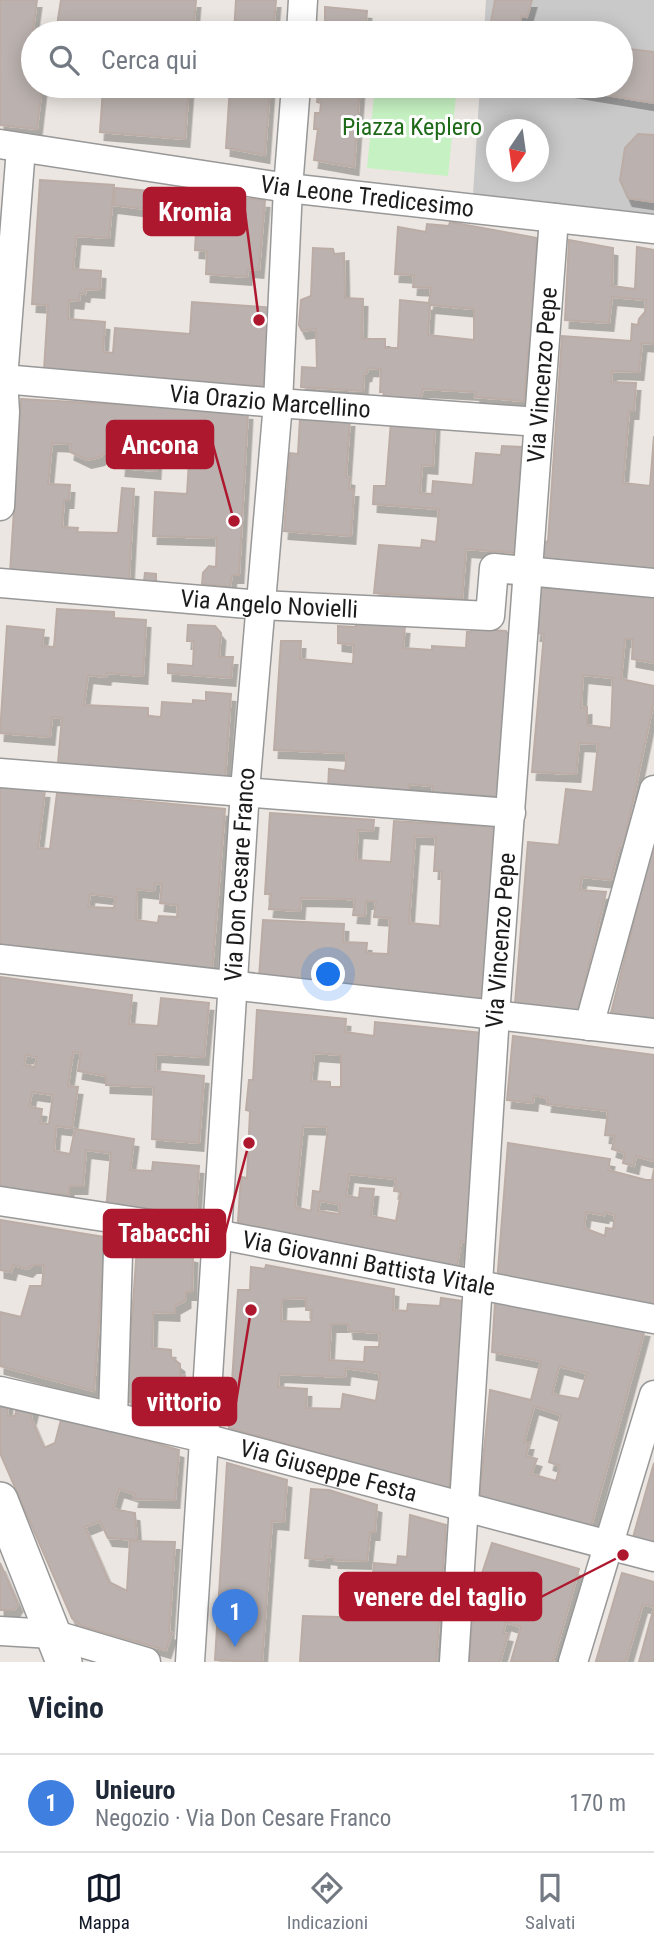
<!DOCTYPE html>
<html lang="it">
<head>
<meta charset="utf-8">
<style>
	body { margin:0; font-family:"Roboto Condensed",sans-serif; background:#f6f6f7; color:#1f2937 }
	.compass { position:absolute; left:486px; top:119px; width:63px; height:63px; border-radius:50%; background:#fff; box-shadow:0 4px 18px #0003; rotate:193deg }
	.you { position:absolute; left:329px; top:975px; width:24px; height:24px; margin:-18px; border:5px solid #fff; border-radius:50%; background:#1a73e8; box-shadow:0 0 0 10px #1a73e833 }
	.badge { display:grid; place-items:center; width:46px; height:46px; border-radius:50%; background:#111827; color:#fff; font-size:23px; font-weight:700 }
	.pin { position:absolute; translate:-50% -58px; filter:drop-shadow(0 2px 4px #0008) }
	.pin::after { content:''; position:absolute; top:37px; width:24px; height:21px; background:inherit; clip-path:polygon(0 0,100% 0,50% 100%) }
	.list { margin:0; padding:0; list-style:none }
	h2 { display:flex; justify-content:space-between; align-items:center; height:91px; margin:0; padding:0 28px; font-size:30px }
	h2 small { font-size:23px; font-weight:400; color:#747a83 }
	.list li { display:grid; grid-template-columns:46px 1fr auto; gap:21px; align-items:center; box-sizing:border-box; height:98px; padding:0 28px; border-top:2px solid #e0e1e3 }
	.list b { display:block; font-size:26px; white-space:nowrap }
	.list p { margin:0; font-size:23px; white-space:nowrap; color:#747a83 }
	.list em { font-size:23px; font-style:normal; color:#747a83 }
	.icon { flex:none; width:38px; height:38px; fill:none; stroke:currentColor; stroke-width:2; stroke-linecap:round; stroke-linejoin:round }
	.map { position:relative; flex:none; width:654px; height:1662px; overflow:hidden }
	.search { position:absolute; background:#fff; box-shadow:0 4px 18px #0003; left:21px; right:21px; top:21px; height:77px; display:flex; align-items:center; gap:18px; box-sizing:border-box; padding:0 24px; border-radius:38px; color:#747a83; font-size:26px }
	.sheet { height:189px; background:#fff }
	nav { display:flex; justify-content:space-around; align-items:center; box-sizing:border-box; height:98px; border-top:2px solid #e0e1e3; background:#fff; font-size:19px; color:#747a83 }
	nav a { display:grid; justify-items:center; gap:4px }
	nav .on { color:#111827 }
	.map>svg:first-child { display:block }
</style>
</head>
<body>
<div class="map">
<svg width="654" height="1662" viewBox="0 0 654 1662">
	<defs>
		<filter id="shadow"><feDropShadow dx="4.5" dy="8" stdDeviation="0" flood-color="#0004"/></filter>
	</defs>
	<rect width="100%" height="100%" fill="#ebe6e1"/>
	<!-- religious -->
	<path fill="#c9c9c9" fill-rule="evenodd" d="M 486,0 L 654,0 L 654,214 L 473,194 L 480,86 L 621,86 L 621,33 L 484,33 ZM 496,130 L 538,130 L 538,172 L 496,172 Z"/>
	<!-- park -->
	<path fill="#c6f1c2" d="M 381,21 L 462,29 L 462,33 L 380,33 Z
		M 375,86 L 457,86 L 448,176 L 367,168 Z"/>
	<!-- building -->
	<path fill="#bbb2af" stroke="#bbaca6" stroke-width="2" fill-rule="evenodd" filter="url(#shadow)" d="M 0,0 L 37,0 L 33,29 L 56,32 L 61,0 L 196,0 L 193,33 L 33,33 L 33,86 L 42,86 L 37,129 L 0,125 Z
		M 236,0 L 276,0 L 273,33 L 234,33 Z
		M 495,0 L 532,0 L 527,17 L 521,16 L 521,33 L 489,33 Z
		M 325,7 L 367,11 L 365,33 L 325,33 Z
		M 621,48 L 654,52 L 654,103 L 552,86 L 621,86 Z
		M 153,86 L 189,86 L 185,139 L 100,132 L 103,88 L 152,92 Z
		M 230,86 L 270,86 L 265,155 L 226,148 Z
		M 319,86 L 360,86 L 354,167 L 314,160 L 318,129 L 314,129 L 315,113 L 320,113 L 321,103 L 317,102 Z
		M 638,134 L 654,135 L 654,202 L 628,198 L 620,180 L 625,148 Z
		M 40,180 L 114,185 L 109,238 L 76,236 L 73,269 L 101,271 L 100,290 L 86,289 L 85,294 L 80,293 L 79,301 L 69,300 L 68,319 L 105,322 L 103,352 L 113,353 L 115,328 L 190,334 L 192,302 L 275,308 L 269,387 L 44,370 L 48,305 L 32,304 Z
		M 115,188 L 212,196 L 210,217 L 114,205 Z
		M 212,196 L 265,200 L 259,270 L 248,269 L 247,277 L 206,274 L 207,251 L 195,250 L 197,215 L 210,217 Z
		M 450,222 L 537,238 L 532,313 L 535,313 L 534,343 L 529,343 L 524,401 L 475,397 L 476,392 L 423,389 L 420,399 L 383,398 L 384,392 L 380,392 L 381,369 L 368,368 L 367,373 L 364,374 L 363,391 L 301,387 L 302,367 L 317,368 L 316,329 L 302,331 L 299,325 L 301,300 L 311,296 L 313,248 L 333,249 L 334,254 L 344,253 L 345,298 L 363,299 L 362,339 L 385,339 L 385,348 L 398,348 L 400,300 L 429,303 L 431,288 L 413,287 L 414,275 L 395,274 L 398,227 L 426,232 L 427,224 L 449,226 ZM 430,305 L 474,309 L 474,340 L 428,335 Z
		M 569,240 L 613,248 L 612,286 L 635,289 L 637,247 L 654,250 L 654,344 L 642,343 L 639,372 L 612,371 L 611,382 L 636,383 L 634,411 L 629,411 L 623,483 L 650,486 L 654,436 L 654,576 L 541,563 L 543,541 L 548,542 L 562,336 L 631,341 L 632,324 L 638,325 L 639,319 L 645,312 L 646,300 L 612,297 L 609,323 L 565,320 Z
		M 21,399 L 248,412 L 239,575 L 232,575 L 230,587 L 202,584 L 203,573 L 209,566 L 216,567 L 217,538 L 153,536 L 155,492 L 187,494 L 189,461 L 206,462 L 207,451 L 170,449 L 170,438 L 158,438 L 156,471 L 121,468 L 123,447 L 113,446 L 112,452 L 107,451 L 100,457 L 87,460 L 70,452 L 71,444 L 52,443 L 48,484 L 70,485 L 69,500 L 64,500 L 62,527 L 78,528 L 77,532 L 118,533 L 122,488 L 134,489 L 129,579 L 10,573 Z
		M 300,418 L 350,419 L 346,477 L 350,478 L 349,489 L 354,489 L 351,536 L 284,531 L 290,453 L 298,454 Z
		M 391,421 L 435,423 L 433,466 L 422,465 L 420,493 L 432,494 L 433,481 L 473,485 L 476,453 L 501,455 L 502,446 L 522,447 L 515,553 L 466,549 L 462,599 L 374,593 L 379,545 L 421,548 L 422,540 L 436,542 L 439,509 L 373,504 L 374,486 L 386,486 Z
		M 145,573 L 156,574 L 156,582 L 144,581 Z
		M 541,587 L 654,597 L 654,663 L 632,659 L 633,639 L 625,639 L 621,679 L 654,686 L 654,700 L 623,848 L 619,848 L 611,880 L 582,877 L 580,890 L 606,892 L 578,1012 L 515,1004 L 528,842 L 559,845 L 566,789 L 593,792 L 598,744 L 579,743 L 576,774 L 532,772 L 544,634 L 536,633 ZM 583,675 L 613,678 L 611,728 L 587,725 L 587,707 L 581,708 Z
		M 57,609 L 114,612 L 114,618 L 146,620 L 143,676 L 107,673 L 106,677 L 88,675 L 84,705 L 148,708 L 148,716 L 161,717 L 162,702 L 193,704 L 193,700 L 206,701 L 206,692 L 231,694 L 225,781 L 58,763 L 62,718 L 52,717 L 50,737 L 0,733 L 7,626 L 44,630 L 42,646 L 54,647 Z
		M 355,622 L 405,626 L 403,648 L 432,650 L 432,646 L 466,648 L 467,632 L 471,632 L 472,629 L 506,631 L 512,640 L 497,799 L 432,795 L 433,786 L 409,784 L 409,793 L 328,789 L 329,769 L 345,771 L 347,753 L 274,750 L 281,641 L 301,641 L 300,659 L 353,664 L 354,645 L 338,643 L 338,626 L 356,627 Z
		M 188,625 L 215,626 L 221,633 L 219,657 L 233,657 L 231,678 L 168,673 L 168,664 L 193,666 L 194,641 L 187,641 Z
		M 0,787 L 45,790 L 38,848 L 50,849 L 57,793 L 225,809 L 212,971 L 0,945 ZM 155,883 L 162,884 L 160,903 L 178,905 L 177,917 L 159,916 L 158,923 L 136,920 L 137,889 L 154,891 ZM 90,894 L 116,897 L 114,908 L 88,907 Z
		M 270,813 L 374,820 L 373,831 L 358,830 L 356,860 L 391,862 L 394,821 L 497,827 L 483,1003 L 259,978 L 263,920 L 344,924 L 343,942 L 367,943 L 366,953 L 388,954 L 390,918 L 374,917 L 376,901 L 366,901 L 365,916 L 353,915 L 355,900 L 346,899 L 301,898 L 300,911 L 269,909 L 271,894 L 265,894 ZM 415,836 L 436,837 L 434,871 L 442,871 L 440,926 L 409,923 Z
		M 653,845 L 654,845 L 654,1022 L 610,1017 Z
		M 0,977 L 132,995 L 129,1024 L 158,1026 L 161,998 L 209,1003 L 204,1057 L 156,1054 L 155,1071 L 204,1076 L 199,1143 L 152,1139 L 154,1087 L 106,1085 L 106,1076 L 78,1071 L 81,1053 L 73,1052 L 68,1086 L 78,1087 L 72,1128 L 56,1126 L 54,1151 L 70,1154 L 75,1129 L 134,1139 L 130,1170 L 152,1171 L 153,1162 L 199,1166 L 195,1225 L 106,1211 L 111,1153 L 86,1150 L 83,1186 L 69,1186 L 69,1195 L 0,1190 ZM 26,1055 L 37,1057 L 35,1067 L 24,1065 ZM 32,1092 L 53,1095 L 49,1124 L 40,1123 L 42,1109 L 29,1107 Z
		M 257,1010 L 346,1019 L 345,1032 L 374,1036 L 375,1022 L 482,1033 L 472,1147 L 478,1148 L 466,1242 L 461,1241 L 456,1271 L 237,1236 L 241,1177 L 247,1178 L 250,1111 L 246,1110 L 249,1080 L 253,1080 ZM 314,1053 L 341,1055 L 341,1087 L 330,1087 L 330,1082 L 311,1081 ZM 303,1126 L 328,1127 L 320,1192 L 313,1191 L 311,1211 L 295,1207 ZM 349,1174 L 396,1179 L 394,1191 L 401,1192 L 396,1221 L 371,1216 L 374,1189 L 360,1188 L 359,1198 L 346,1196 ZM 320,1201 L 340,1204 L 339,1214 L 318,1211 Z
		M 513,1036 L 654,1055 L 654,1161 L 636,1156 L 634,1166 L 623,1163 L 625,1153 L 612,1149 L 615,1136 L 605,1135 L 608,1111 L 547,1104 L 548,1098 L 534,1095 L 533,1103 L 507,1100 Z
		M 508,1143 L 610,1159 L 608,1170 L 646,1180 L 652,1180 L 654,1169 L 654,1305 L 497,1283 ZM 586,1212 L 604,1215 L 605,1212 L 615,1215 L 613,1229 L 606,1228 L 605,1236 L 584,1228 Z
		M 0,1220 L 105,1237 L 94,1391 L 0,1366 L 0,1312 L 21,1317 L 30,1286 L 42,1286 L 44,1265 L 32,1265 L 28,1269 L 13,1265 L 11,1272 L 0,1270 Z
		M 142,1244 L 193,1255 L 192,1292 L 186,1292 L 186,1300 L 175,1306 L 175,1313 L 153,1312 L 152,1348 L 171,1350 L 171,1357 L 180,1364 L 180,1375 L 185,1376 L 183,1411 L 180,1416 L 126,1401 L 137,1247 Z
		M 266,1265 L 394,1289 L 393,1310 L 407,1311 L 408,1304 L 440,1306 L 441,1298 L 463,1301 L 449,1490 L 229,1428 L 238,1290 L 250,1290 L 251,1267 L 265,1269 ZM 306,1298 L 306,1310 L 312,1310 L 311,1322 L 281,1321 L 282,1299 ZM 331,1324 L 348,1324 L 349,1331 L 380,1333 L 379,1347 L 365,1347 L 364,1362 L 329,1360 ZM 346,1368 L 380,1373 L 376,1401 L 343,1394 L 341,1409 L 306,1408 L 307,1389 L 278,1387 L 279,1374 L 345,1377 Z
		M 495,1302 L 645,1329 L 590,1530 L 479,1501 L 490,1390 L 531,1400 L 541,1361 L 492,1352 ZM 559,1366 L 587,1373 L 579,1399 L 552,1394 ZM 534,1406 L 561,1415 L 549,1462 L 560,1466 L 556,1481 L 531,1474 L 537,1459 L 526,1456 L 529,1442 L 524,1442 Z
		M 0,1399 L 8,1401 L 7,1416 L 15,1416 L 18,1403 L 34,1406 L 31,1418 L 44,1448 L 55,1443 L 62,1416 L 179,1450 L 175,1500 L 134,1499 L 135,1494 L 119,1489 L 113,1509 L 135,1513 L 137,1540 L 108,1538 L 100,1521 L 85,1527 L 109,1582 L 127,1591 L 130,1541 L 175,1542 L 169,1632 L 172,1633 L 166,1650 L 82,1626 L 72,1618 L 0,1453 Z
		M 227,1463 L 287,1480 L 284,1522 L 272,1521 L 262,1662 L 215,1660 Z
		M 654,1463 L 654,1548 L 632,1541 Z
		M 311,1489 L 329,1490 L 377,1505 L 375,1532 L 370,1532 L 367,1561 L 334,1560 L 334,1557 L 325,1556 L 325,1560 L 305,1558 Z
		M 410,1515 L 446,1525 L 436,1662 L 300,1662 L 303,1616 L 340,1617 L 342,1594 L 371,1601 L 374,1563 L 397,1565 L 398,1556 L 407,1557 Z
		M 492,1543 L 579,1569 L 553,1662 L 511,1661 L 521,1627 L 506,1622 L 503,1633 L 508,1634 L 500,1662 L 469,1662 L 474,1598 Z
		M 0,1563 L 18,1604 L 14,1610 L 0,1610 Z
		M 622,1573 L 654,1582 L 654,1662 L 639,1662 L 654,1607 L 643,1604 L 626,1662 L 596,1661 Z"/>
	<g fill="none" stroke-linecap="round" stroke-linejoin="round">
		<defs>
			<g id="minor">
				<path d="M 301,33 L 303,0"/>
				<path id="s1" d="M 0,144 L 288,188 L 654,229"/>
				<path id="s2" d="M 3,379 L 278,403 L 538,422"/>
				<path d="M 0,506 L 5,412 L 3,379 L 21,148"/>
				<path id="s3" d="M 0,583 L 260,605 L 490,616 L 494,568 L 654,583"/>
				<path d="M 0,773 L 511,813"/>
				<path d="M 0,959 L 654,1033"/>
				<path d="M 589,1026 L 654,790"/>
				<path id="s4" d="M 0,1201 L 216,1234 L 654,1319"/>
				<path id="s5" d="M 0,1391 L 204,1438 L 654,1557"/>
				<path d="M 113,1417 L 119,1220"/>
				<path d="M 0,1631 L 52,1634 L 146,1662"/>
				<path id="s6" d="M 190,1662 L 245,790 L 278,403 L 288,188 L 296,86"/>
				<path id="s7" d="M 454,1662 L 495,1015 L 554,218"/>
				<path d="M 573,1662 L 654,1395"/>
			</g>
			<path id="tertiary" d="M 0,1500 L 64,1662"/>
		</defs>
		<!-- minor casing -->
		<use href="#minor" stroke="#989898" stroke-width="31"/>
		<!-- tertiary casing -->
		<use href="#tertiary" stroke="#989898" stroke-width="38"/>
		<!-- minor -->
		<use href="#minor" stroke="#fff" stroke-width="28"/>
		<!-- tertiary -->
		<use href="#tertiary" stroke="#fff" stroke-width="35"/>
	</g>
	<g text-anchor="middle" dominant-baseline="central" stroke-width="6" stroke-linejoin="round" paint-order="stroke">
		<!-- park labels -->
		<g font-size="24" fill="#1e6a18" stroke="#fff">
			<text x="412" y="127">Piazza Keplero</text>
		</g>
		<!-- street labels -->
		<g font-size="24" fill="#1b1b1b" stroke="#fff">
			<text stroke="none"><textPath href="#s1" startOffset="371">Via Leone Tredicesimo</textPath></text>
			<text stroke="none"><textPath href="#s7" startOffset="1290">Via Vincenzo Pepe</textPath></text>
			<text stroke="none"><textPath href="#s2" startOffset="268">Via Orazio Marcellino</textPath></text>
			<text stroke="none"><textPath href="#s3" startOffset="270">Via Angelo Novielli</textPath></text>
			<text stroke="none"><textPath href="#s6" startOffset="789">Via Don Cesare Franco</textPath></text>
			<text stroke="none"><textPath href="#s7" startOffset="723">Via Vincenzo Pepe</textPath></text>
			<text stroke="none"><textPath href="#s4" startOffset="374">Via Giovanni Battista Vitale</textPath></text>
			<text stroke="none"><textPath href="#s5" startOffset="338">Via Giuseppe Festa</textPath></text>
		</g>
	</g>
	<!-- callouts -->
	<path fill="none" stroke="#ae182f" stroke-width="2.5" d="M259 320L245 212M234 521L213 445M249 1143L225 1233M251 1310L236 1402M623 1555L541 1597"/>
	<g fill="#ae182f" stroke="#fff" stroke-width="2.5">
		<circle cx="259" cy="320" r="7"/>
		<circle cx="234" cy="521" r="7"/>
		<circle cx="249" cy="1143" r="7"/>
		<circle cx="251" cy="1310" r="7"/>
		<circle cx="623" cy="1555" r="7"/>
	</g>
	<g fill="#ae182f" stroke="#ae182f" stroke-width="2.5">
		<rect x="144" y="188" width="101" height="47" rx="7"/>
		<rect x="107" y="421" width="106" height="47" rx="7"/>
		<rect x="104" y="1210" width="121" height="47" rx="7"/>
		<rect x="133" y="1378" width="103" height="47" rx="7"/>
		<rect x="340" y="1573" width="201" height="47" rx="7"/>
	</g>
	<g font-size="26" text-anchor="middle" font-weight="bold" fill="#fff">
		<text x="195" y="221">Kromia</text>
		<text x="160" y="454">Ancona</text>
		<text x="164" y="1242">Tabacchi</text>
		<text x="184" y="1411">vittorio</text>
		<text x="440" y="1606">venere del taglio</text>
	</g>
</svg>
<svg class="compass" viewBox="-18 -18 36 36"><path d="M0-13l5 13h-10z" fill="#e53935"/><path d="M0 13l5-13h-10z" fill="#747a83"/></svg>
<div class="you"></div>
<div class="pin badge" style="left:235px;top:1647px;background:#3f7fe0">1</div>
<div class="search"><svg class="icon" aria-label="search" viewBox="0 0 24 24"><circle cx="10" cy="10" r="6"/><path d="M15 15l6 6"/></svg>Cerca qui</div>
</div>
<section class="sheet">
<h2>Vicino<small></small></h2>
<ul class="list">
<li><span class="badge" style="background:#3f7fe0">1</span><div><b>Unieuro</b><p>Negozio · Via Don Cesare Franco</p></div><em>170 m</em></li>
</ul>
</section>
<nav>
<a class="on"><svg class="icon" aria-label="map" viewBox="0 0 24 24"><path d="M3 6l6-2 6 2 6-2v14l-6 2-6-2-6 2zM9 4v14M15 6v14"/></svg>Mappa</a>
<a><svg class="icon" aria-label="directions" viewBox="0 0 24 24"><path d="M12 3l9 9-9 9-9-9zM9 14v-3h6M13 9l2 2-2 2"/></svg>Indicazioni</a>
<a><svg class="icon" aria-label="saved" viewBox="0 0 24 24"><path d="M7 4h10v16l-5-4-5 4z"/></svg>Salvati</a>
</nav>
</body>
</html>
